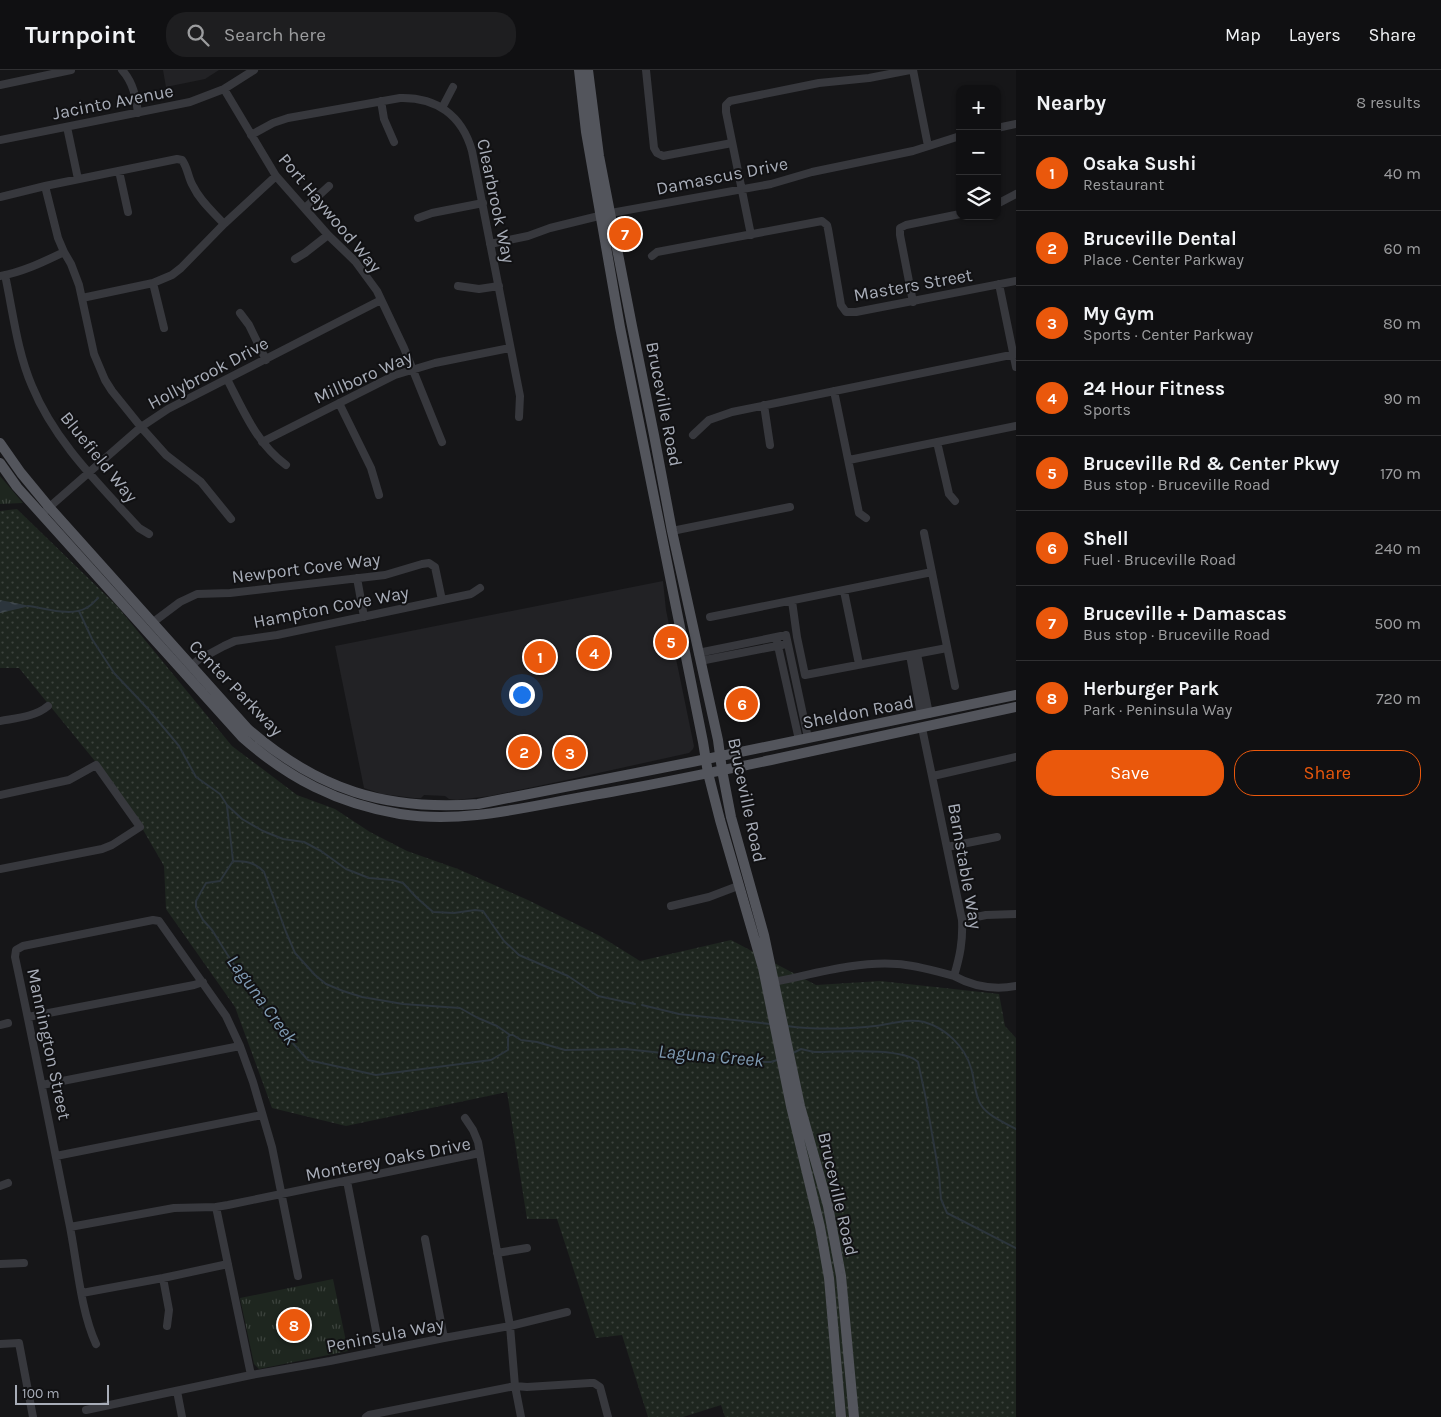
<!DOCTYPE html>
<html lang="en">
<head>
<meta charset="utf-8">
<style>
	body { margin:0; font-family:Karla,sans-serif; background:#1e1e20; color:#f1f3f6 }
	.controls { position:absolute; right:15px; top:15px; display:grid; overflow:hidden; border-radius:10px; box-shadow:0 1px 4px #0004 }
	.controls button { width:45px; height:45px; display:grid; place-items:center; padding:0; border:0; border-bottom:1px solid #303032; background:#101012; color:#f1f3f6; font:25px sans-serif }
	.scale { position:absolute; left:15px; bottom:12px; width:94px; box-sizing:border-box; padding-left:5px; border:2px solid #a8adb8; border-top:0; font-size:14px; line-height:18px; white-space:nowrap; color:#a8adb8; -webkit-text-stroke:4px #111113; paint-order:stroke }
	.you { position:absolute; left:521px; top:624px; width:18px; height:18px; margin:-12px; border:4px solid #fff; border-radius:50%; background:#1a73e8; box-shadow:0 0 0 8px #1a73e833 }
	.badge { display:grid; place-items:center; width:32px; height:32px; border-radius:50%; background:#ea580c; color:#fff; font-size:16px; font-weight:700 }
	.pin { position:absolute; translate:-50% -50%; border:2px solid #fff; box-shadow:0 1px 5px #0006 }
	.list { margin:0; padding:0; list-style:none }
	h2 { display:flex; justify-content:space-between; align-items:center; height:65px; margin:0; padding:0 20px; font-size:21px }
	h2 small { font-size:16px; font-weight:400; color:#9c9d9f }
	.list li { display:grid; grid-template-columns:32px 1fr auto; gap:15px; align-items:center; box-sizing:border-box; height:75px; padding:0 20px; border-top:1px solid #303032 }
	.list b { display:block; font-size:19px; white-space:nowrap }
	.list p { margin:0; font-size:16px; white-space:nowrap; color:#9c9d9f }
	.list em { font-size:16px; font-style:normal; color:#9c9d9f }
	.actions { display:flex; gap:10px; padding:15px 20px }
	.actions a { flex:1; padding:11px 0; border:1px solid #ea580c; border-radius:20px; text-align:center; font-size:18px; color:#ea580c }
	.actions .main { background:#ea580c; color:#fff }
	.icon { flex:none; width:28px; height:28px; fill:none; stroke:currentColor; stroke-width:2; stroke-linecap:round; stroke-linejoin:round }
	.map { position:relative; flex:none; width:1016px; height:1347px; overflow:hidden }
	header { display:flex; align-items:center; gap:30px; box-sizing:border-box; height:70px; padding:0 25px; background:#101012; border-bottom:1px solid #303032 }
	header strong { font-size:24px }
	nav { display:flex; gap:28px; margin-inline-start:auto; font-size:18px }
	.search { width:350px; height:45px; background:#1e1e20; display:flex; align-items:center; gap:12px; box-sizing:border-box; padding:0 18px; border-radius:20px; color:#9c9d9f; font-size:19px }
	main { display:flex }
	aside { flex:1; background:#101012 }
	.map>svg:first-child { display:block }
</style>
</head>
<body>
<header>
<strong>Turnpoint</strong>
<div class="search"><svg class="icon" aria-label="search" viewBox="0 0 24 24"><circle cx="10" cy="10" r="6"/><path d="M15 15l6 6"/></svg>Search here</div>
<nav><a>Map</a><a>Layers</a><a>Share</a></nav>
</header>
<main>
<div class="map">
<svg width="1016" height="1347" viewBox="0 0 1016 1347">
	<defs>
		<pattern id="grass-dots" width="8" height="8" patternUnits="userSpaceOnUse" patternTransform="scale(1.25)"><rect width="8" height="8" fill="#1e261f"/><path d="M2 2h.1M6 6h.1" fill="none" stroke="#3c433d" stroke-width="1.8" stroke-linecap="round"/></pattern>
		<pattern id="park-tufts" width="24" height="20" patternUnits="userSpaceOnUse" patternTransform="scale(1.25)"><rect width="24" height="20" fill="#1e261f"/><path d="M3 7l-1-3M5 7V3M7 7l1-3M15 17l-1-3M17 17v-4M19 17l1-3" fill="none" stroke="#3c433d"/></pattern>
		<pattern id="water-waves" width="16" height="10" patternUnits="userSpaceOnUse" patternTransform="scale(1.25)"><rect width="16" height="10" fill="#2c353c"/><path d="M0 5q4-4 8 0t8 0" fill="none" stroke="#485056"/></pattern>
	</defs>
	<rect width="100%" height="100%" fill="#161618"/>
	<!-- built -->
	<path fill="#222225" d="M 163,0 L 219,0 L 205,9 L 166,17 Z
		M 663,511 L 666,540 L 694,676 L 693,679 L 689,683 L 562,711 L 490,726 L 457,730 L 449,729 L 445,726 L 424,725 L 421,728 L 414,728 L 382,724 L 364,718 L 335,576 Z"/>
	<!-- grass -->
	<path fill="url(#grass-dots)" d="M 17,439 L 117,536 L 232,676 L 297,725 L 335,739 L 370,762 L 407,781 L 458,799 L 528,830 L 600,866 L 640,891 L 731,870 L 816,915 L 880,911 L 999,924 L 1005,956 L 1016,968 L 1016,1347 L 725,1347 L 721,1335 L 683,1347 L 648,1347 L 622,1265 L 596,1268 L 557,1149 L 527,1149 L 507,1022 L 346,1056 L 272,1038 L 235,937 L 166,839 L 164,796 L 142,758 L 99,696 L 19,598 L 0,598 L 0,441 Z"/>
	<!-- park -->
	<path fill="url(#park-tufts)" d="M 0,406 L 23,433 L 0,434 Z
		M 333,1209 L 348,1281 L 259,1299 L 254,1294 L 240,1228 Z"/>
	<!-- water -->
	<path fill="url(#water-waves)" d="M 0,530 L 30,536 L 0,543 Z"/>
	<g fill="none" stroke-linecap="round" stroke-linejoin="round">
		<!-- stream -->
		<path stroke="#2c353c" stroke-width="2" d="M 28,536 C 45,538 71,547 86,538 C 91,536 95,531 98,528
			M 79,541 L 92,569 L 114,603 L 149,640 L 179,676 L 196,707 L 220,724 L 227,735 L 242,749 L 263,761 L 283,769 L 304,772 L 321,781 L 346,799 L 369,808 L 392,810 L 403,813 L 417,828 L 433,842 L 454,843 L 475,840 L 483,841 L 504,871 L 519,885 L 568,906 L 598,926 L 635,934
			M 227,736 L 233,791 C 245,791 255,792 264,802 L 286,862 L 295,883 L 315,905 L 326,914 L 343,921 L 362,927 L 403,934 L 460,938 L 478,948 L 497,956 L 510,965
			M 233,791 L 220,811 L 206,813 L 196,831 L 196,837 L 203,850 L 212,860 L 227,884 L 269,947 L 308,990 L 376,1005 L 491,990 L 508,980 L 508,967 L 510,965 L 513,965 L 521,970 L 537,972 L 565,980 L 625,979 L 672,984 L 711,983 L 746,992 L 771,992 L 777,990
			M 642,935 L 679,944 L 770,954
			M 787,956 C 816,960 846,959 875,956 C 891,954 908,948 924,952 C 946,958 965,977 971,998 C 975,1010 974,1024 981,1035 C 988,1046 1005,1053 1016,1059
			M 793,983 L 801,979 L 814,982 C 837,982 902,977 918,992 L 926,1029 L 939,1104 L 941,1129 L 947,1143 L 1016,1178"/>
		<!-- minor -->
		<path stroke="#37383d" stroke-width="8" d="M 122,0 C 133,12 136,27 138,43
			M 646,0 L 654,78 L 657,83 L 663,86 L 732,73
			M 913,0 L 928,76
			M 0,15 L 71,0
			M 224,19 L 276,106 L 328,165 L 355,191 L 377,221 L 404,278 L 442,372
			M 381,31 L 384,49 L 394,72
			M 442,38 L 453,17
			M 67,57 L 78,109
			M 997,58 L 1016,54
			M 251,65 L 273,53 L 288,48 L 400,28 C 436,27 462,45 472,81 L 520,326 L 519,347
			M 0,70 L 190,32 L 224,19 L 254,0
			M 119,101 L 128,142
			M 45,116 L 58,168 L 64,182 L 71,194 L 79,215 L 94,284 L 105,310 L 112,321 L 141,357 L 166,385 L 201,412 L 231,449
			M 0,127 L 45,116 L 177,89 L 182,90 C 188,98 188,108 193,116 C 200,131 213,142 224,154
			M 997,134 L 1016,124
			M 305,138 L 329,116
			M 418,148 L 432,143 L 483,133
			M 751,165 L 726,42 L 726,35 L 730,31 L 819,13 L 869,8 L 910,0
			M 490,174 L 528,166 L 550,158 L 611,143 L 771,114 L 812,102 L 913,81 L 960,66
			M 652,186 L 657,182 L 822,151 L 827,155 L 828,159 L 841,235 L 846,242 L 856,242 L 1016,211
			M 295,189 L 305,183 L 328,165
			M 5,205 C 13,242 17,281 32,316 C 55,372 99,414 139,458 L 149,464
			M 0,206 C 23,202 43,192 64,182
			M 153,213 L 164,258
			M 999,214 L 1016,297
			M 458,216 L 479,219 L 499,216
			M 82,228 L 153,213 L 172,205 L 181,198 L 224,154 L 276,106
			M 913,232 L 900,165 L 900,158 L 906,155 L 960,144
			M 240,243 L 249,255 L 266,290
			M 227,309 C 243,340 257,374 286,395
			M 834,321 L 859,443 L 866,448
			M 339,333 L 371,398 L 379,425
			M 764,335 L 770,375
			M 693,365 L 709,350 L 732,342 L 1016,284
			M 262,372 L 395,305 L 435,293 L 510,278
			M 937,372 L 949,424 L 955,431
			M 849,390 L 1016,356
			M 46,440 L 141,357 L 168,339 L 381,230
			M 672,461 L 790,437
			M 924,463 L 955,616
			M 357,508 L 364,547
			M 844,521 L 859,594
			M 792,531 L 797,567 L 805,605 L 947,578
			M 710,547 L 932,502
			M 152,553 L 180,532 L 197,524 L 230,523 L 385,505 L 422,494 L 429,493 L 435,497 L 442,530
			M 786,565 L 808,668
			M 776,567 L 799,670
			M 698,583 L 781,566
			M 917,584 L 929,644
			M 910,585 L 921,645
			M 700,591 L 782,575
			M 191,596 L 198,590 L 224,576 L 235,571 L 277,565 L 471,524 L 480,518
			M 0,651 C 16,648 35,647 48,636
			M 922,658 L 962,850 C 963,871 960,886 954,906 C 974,917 994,920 1016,916
			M 933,706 L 1016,687
			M 0,725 L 69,710 L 96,695 L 140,757 L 112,775 L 102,779 L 0,799
			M 947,777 L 997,767
			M 671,836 L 709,827 L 738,816
			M 962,850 L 986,845 L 1016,844
			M 774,912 C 814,904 856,891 897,894 C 916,895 935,901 954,906
			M 28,947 L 194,915 L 203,912
			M 0,955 L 8,953
			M 42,1015 L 240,976
			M 465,1048 L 473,1060 L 478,1072 L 510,1256 L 515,1316 L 521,1347
			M 56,1086 L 262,1045
			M 347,1111 L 380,1281
			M 0,1116 L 8,1113
			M 216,1137 L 251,1305
			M 70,1157 L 174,1138 L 216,1137 L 228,1135 L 480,1083
			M 425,1169 L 444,1268
			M 497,1183 L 527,1178
			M 0,1194 L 24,1193
			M 163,1208 L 169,1240 L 167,1256
			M 82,1223 L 163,1208 L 228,1194
			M 0,1274 L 19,1273 L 33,1347
			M 96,1274 C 80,1239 77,1190 69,1152 C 51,1063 34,975 15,887 L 16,880 L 23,876 L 153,850 L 159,851 L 226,946 L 240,976 L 253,1012 L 272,1077 L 298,1206
			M 177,1321 L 182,1347
			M 86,1340 L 251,1305 L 330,1291 L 444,1268 L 510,1256 L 567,1242
			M 366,1347 L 369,1345 L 515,1316 L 527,1317 L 590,1313 L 594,1313 L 600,1317 L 608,1347"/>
		<!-- major -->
		<path stroke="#53555c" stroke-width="10" d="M 579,0 L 586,62 L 620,257 L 703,672 L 708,703 L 720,750 L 763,898 L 791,1036 L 820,1157 L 829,1208 L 841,1347
			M 588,0 L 599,86 L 632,256 L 654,365 L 672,461 L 718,670 L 722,700 L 731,747 L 764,865 L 800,1036 L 828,1136 L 841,1206 L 854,1347
			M 0,373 L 21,403 L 49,437 L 248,659 C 318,720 386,741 478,734 L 692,692 L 1016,625
			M 0,393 L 17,417 L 242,667 C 288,708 338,734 400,744 C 464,754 525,737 588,726 C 649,716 710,703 771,690 C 852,673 934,655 1016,637"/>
	</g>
	<g text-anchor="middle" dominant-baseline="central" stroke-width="4" stroke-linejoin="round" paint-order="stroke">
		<!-- street labels -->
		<g font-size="18" fill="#a8adb8" stroke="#111113">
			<text transform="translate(113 32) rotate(-11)">Jacinto Avenue</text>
			<text transform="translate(722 106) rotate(-11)">Damascus Drive</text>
			<text transform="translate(496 131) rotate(78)">Clearbrook Way</text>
			<text transform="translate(330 143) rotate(50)">Port Haywood Way</text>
			<text transform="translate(913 215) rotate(-10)">Masters Street</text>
			<text transform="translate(208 303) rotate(-28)">Hollybrook Drive</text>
			<text transform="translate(363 307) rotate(-24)">Millboro Way</text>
			<text transform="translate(664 334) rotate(79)">Bruceville Road</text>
			<text transform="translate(99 387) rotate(51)">Bluefield Way</text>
			<text transform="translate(306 498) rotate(-7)">Newport Cove Way</text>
			<text transform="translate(331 537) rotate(-11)">Hampton Cove Way</text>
			<text transform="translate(236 618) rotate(46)">Center Parkway</text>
			<text transform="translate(858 642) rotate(-11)">Sheldon Road</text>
			<text transform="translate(747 730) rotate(78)">Bruceville Road</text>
			<text transform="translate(965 796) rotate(80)">Barnstable Way</text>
			<text transform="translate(49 974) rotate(78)">Mannington Street</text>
			<text transform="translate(388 1089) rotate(-11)">Monterey Oaks Drive</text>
			<text transform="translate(838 1124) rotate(77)">Bruceville Road</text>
			<text transform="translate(385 1265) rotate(-11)">Peninsula Way</text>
		</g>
		<!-- water labels -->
		<g font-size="19" font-style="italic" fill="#7f9bb3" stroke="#111113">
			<text transform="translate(262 930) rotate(54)">Laguna Creek</text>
			<text transform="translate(711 986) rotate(5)">Laguna Creek</text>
		</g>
	</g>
</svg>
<div class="controls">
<button>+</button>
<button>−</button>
<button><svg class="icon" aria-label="layers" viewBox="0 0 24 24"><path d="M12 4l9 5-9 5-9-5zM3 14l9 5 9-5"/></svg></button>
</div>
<div class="scale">100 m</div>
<div class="you"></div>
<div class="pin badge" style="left:540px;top:587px">1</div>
<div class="pin badge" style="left:524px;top:682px">2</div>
<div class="pin badge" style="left:570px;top:683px">3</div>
<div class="pin badge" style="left:594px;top:583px">4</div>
<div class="pin badge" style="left:671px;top:572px">5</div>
<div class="pin badge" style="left:742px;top:634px">6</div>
<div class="pin badge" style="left:625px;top:164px">7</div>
<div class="pin badge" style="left:294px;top:1255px">8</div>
</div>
<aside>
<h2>Nearby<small>8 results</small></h2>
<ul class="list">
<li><span class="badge">1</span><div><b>Osaka Sushi</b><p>Restaurant</p></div><em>40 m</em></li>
<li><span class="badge">2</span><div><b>Bruceville Dental</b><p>Place · Center Parkway</p></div><em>60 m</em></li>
<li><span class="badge">3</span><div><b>My Gym</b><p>Sports · Center Parkway</p></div><em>80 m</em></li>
<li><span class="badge">4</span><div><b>24 Hour Fitness</b><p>Sports</p></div><em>90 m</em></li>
<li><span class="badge">5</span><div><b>Bruceville Rd &amp; Center Pkwy</b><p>Bus stop · Bruceville Road</p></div><em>170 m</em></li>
<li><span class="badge">6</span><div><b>Shell</b><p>Fuel · Bruceville Road</p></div><em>240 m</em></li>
<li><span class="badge">7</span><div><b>Bruceville + Damascas</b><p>Bus stop · Bruceville Road</p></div><em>500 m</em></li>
<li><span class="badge">8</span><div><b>Herburger Park</b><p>Park · Peninsula Way</p></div><em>720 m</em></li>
</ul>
<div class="actions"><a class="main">Save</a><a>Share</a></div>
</aside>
</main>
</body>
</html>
